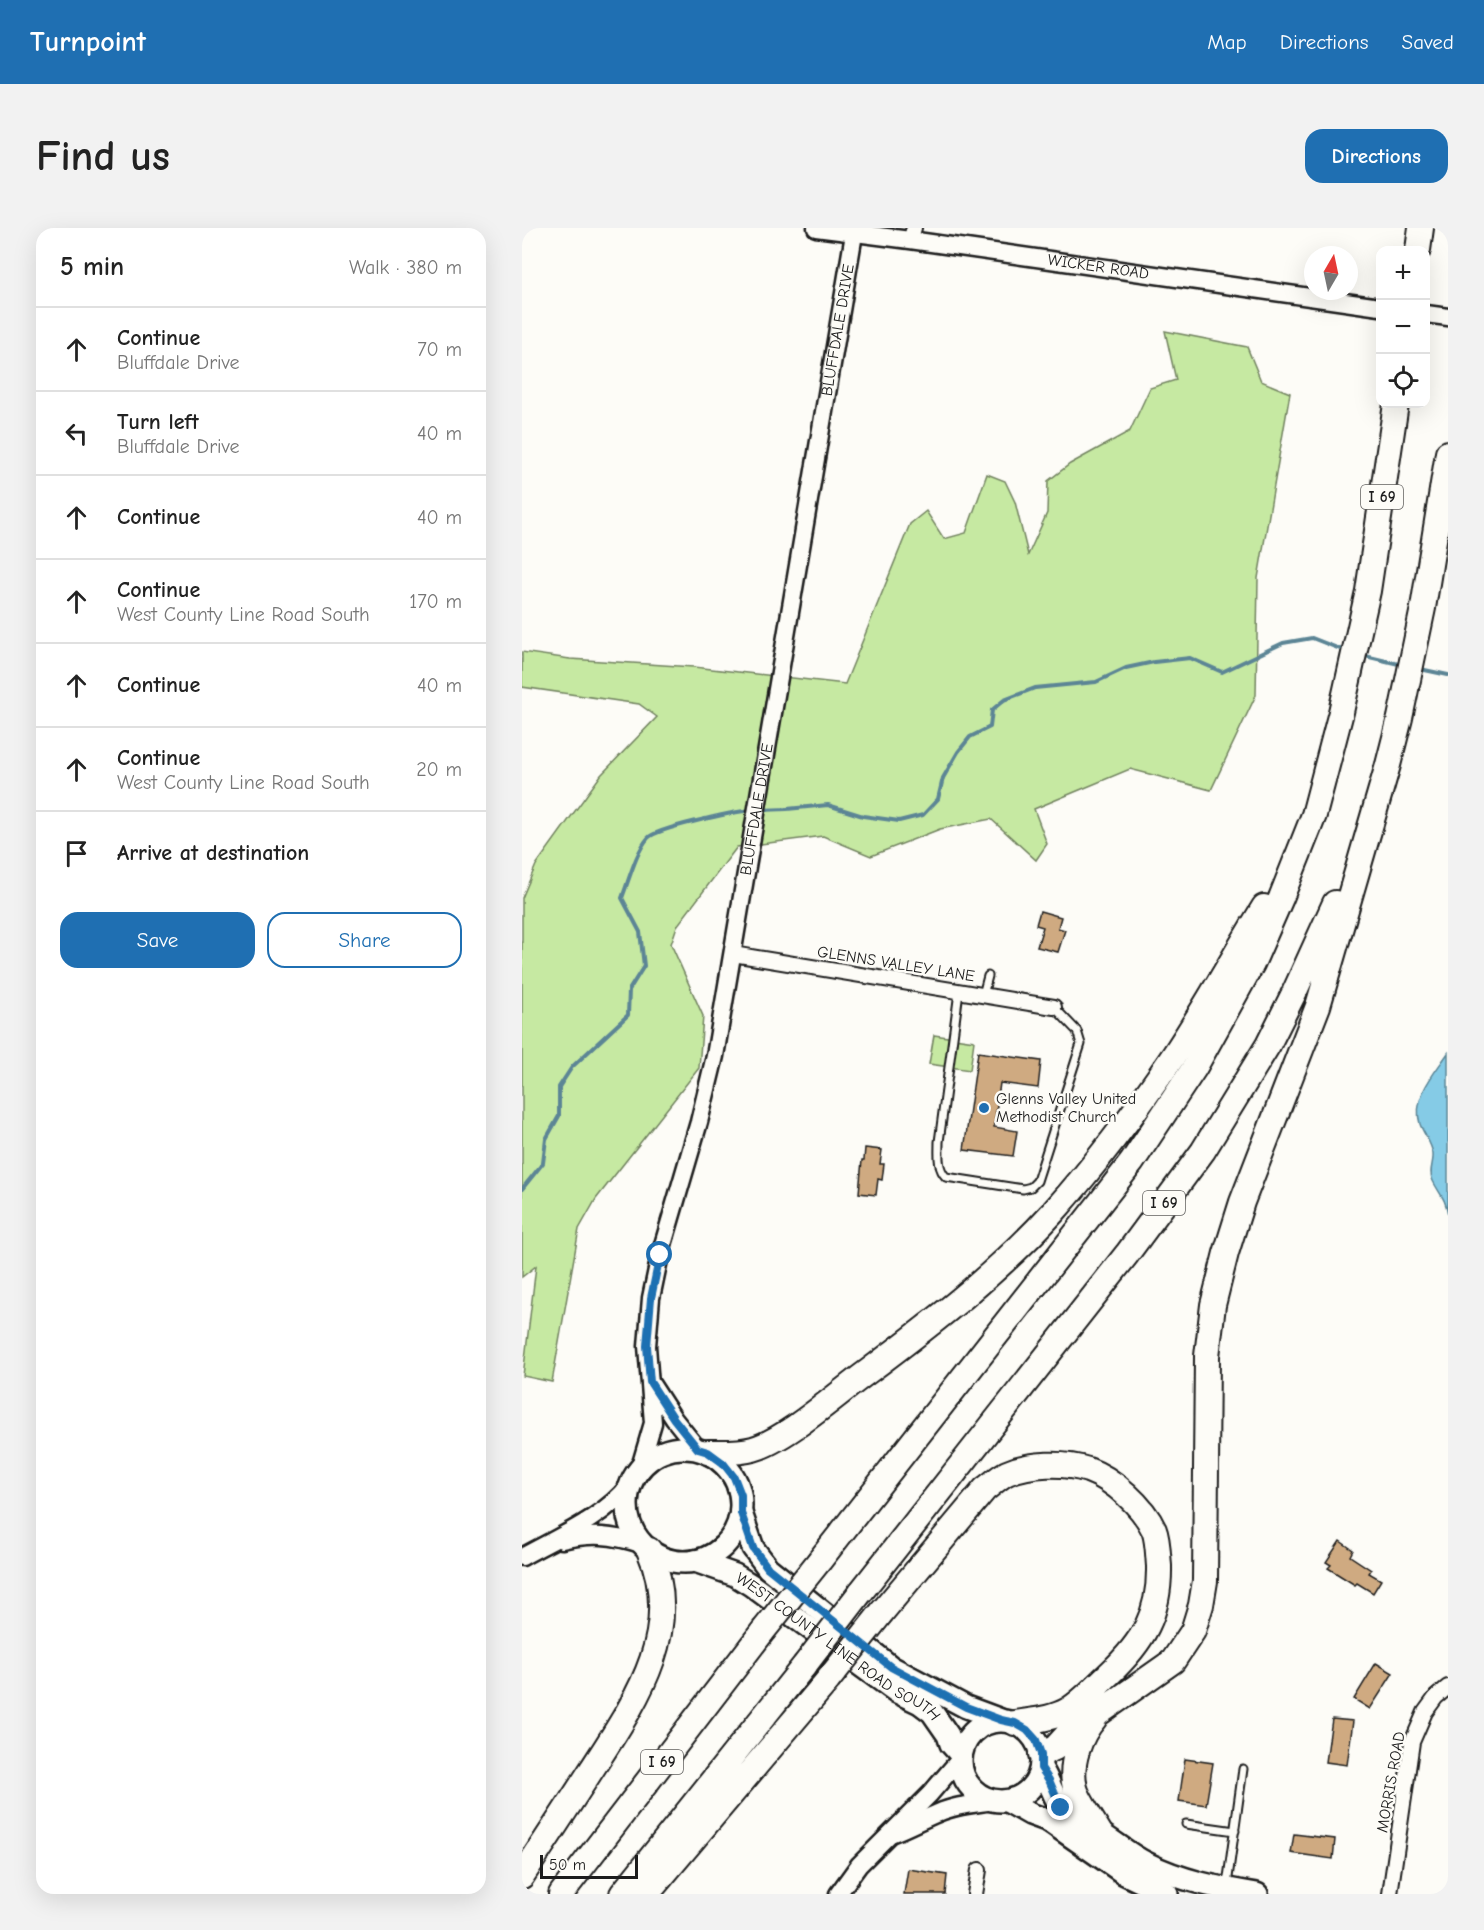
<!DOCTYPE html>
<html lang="en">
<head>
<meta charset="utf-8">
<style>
	body { margin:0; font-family:"Comic Neue",sans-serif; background:#f2f2f2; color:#222 }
	.controls { position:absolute; right:18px; top:18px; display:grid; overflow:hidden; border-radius:12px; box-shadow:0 6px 24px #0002 }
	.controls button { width:54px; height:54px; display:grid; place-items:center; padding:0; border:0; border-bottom:2px solid #e0e0e0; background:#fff; color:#222; font:30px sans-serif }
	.compass { position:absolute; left:782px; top:18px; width:54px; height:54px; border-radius:50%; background:#fff; box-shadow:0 6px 24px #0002; rotate:9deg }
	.scale { position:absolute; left:18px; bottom:15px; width:98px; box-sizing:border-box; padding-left:6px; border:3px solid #1c1c1c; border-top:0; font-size:16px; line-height:21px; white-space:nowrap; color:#1c1c1c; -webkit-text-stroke:4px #fdfcf7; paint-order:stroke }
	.stop { position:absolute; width:18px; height:18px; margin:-14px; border:4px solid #1f6fb2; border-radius:50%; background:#fff }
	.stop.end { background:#1f6fb2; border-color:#fff; box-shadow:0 2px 6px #0008 }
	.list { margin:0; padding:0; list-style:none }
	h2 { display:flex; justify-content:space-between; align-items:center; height:78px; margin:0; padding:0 24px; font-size:26px }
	h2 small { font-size:20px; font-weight:400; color:#767676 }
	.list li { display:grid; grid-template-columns:39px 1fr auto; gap:18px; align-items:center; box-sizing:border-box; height:84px; padding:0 24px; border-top:2px solid #e0e0e0 }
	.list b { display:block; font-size:22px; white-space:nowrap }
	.list p { margin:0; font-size:20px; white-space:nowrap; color:#767676 }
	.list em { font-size:20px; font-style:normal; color:#767676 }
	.actions { display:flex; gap:12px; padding:18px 24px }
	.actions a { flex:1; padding:14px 0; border:2px solid #1f6fb2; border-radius:18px; text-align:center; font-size:21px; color:#1f6fb2 }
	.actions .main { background:#1f6fb2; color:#fff }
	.icon { flex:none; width:33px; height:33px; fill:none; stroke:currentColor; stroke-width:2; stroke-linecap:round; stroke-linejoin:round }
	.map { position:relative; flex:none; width:926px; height:1666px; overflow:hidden; border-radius:18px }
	header { display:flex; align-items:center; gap:36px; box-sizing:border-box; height:84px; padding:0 30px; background:#1f6fb2; color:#fff }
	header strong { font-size:28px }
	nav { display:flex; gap:33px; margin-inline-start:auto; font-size:21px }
	.intro { display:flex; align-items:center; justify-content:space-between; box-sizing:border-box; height:144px; padding:0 36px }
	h1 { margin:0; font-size:42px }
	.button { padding:15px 27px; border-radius:18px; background:#1f6fb2; color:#fff; font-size:21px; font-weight:700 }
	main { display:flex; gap:36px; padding:0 36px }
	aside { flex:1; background:#fff; border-radius:18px; box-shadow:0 6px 24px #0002 }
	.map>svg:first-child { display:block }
</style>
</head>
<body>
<header>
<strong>Turnpoint</strong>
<nav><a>Map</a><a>Directions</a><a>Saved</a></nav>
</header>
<div class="intro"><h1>Find us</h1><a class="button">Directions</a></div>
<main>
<aside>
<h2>5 min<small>Walk · 380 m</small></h2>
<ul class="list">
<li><svg class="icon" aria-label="ahead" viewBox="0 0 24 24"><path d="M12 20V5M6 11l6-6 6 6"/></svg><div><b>Continue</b><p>Bluffdale Drive</p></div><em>70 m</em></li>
<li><svg class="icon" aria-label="left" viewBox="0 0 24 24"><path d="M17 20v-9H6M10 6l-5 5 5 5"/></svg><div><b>Turn left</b><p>Bluffdale Drive</p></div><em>40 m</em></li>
<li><svg class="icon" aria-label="ahead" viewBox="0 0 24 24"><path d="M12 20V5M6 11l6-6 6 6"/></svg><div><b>Continue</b></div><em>40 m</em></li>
<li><svg class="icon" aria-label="ahead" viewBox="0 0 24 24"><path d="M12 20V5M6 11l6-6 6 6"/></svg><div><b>Continue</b><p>West County Line Road South</p></div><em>170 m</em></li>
<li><svg class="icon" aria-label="ahead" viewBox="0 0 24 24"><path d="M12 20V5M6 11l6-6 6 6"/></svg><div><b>Continue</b></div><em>40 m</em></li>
<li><svg class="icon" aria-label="ahead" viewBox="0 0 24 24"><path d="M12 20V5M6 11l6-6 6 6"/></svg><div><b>Continue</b><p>West County Line Road South</p></div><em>20 m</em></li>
<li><svg class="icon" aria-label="arrive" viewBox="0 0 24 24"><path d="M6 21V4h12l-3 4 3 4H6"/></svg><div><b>Arrive at destination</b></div></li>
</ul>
<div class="actions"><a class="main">Save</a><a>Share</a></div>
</aside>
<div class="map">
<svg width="926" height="1666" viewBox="0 0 926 1666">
	<rect width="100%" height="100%" fill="#fdfcf7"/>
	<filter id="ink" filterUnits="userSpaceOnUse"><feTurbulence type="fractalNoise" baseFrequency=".0167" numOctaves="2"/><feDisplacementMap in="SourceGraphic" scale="12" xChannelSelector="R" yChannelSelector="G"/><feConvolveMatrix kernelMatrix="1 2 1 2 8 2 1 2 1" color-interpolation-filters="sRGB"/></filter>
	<g filter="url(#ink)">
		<!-- green -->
		<path fill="#c6e9a2" stroke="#71825f" stroke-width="1.5" d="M 643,103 L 725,119 L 739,153 L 768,165 L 736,350 L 734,467 L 689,562 L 608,541 L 512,581 L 525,616 L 514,632 L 469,591 L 418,601 L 349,628 L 301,608 L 215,619 L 155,698 L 149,716 L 181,788 L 177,840 L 74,971 L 57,1001 L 30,1154 L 1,1148 L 14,1038 L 0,1049 L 0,670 L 14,637 L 79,547 L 135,489 L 117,476 L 0,459 L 0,424 L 48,431 L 172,439 L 323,456 L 388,296 L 404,283 L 422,311 L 444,305 L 465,246 L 483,253 L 493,274 L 506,327 L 525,285 L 526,253 L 548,236 L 608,203 L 628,160 L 654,152 Z
			M 412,807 L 452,813 L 448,842 L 407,836 Z"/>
		<!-- water -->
		<path fill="#85cbe6" stroke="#5b8595" stroke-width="1.5" d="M 926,825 L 926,986 C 923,969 918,967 911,953 C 906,943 912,935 911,926 C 910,916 901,905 898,896 C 890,869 912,846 926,825 Z"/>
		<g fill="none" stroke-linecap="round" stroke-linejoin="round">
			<!-- stream -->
			<path stroke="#5b8595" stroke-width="4" d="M 839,427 L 881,437
				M 898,441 L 926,447
				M 239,582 L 265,581 L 306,577 L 341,588 L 377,593 L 401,587 L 416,571 L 421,550 L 436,524 L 448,509 L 468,499 L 470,482 L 482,472 L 513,460 L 574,454 L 604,440 L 632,434 L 668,430 L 700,444 L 761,415 L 790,410 L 823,423
				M 0,961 L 21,935 L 24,911 L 37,888 L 37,859 L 50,839 L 106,787 L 107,762 L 122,738 L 118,704 L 100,670 C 107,652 114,624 126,610 C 135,600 212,584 229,582"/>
		</g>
		<!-- building -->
		<path fill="#cfaa81" stroke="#1c1c1c" stroke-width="1.5" d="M 518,683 L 539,689 L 536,700 L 543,702 L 536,724 L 515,719 L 521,699 L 514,697 Z
			M 456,824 L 519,833 L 516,860 L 478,855 L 472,899 L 495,903 L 491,928 L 442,922 Z
			M 343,920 L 360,922 L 358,936 L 362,936 L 360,952 L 356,951 L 354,967 L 337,965 L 340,932 L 342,932 Z
			M 818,1313 L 831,1322 L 828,1328 L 849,1342 L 847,1345 L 859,1352 L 851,1365 L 835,1355 L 833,1357 L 806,1340 L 809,1337 L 804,1334 Z
			M 854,1435 L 871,1445 L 848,1481 L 832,1471 Z
			M 810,1491 L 831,1493 L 825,1537 L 804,1534 Z
			M 663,1531 L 691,1535 L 684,1577 L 657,1573 Z
			M 772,1606 L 813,1611 L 811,1631 L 769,1625 Z
			M 386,1641 L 425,1647 L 423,1666 L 382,1666 Z"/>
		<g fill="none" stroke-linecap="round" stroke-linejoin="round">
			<defs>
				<path id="service" d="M 437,764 L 417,914 C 417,926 415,940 424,949 L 501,961 L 509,959 L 515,953 L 559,816 L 555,803 L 532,779
					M 461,767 L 466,748
					M 664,1596 L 713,1603
					M 705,1657 L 721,1541"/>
				<path id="minor" d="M 388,12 L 392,0
					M 211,726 L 532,779
					M 453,1666 L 457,1642
					M 868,1666 L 890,1514 L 903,1484 L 914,1469 L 926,1459"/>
				<g id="tertiary">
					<path id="s1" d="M 294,0 L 388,12 L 858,79"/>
					<path d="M 904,86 L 926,89"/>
					<path d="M 130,1157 L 152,1191 L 176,1221"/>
					<path id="s2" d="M 118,1239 L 131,1195 L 125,1118 L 129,1070 L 138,1027 L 177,894 L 193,828 L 332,6"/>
					<path d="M 40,1312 C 70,1305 90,1307 119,1316"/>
					<path d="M 0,1329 C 34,1310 83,1289 107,1257"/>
					<path d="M 371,1605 C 387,1599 401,1591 416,1585 C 433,1577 453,1576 472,1573"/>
					<path d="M 316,1666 L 337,1637 L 408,1566 L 438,1531"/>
				</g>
				<g id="primary">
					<circle cx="162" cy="1277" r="57"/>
					<path d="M 219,1285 L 231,1320 L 246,1340 L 369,1439 L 444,1479 L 479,1492"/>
					<path id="s3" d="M 173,1333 L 213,1347 L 229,1357 L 375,1464 L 398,1475 L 410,1484 L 426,1507 L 429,1516 L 439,1527"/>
					<circle cx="479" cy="1533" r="40"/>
					<path d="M 519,1540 C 528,1553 531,1569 540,1581 C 550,1594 565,1597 578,1605 C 594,1615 608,1627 624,1635 C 659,1653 697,1660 735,1666"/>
					<path d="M 485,1573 L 508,1586 L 527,1593 L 603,1646 L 645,1666"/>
				</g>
				<path id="motorway" d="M 896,22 L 899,0
					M 186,1224 C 201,1224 217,1225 231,1221 C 264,1212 315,1166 344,1145 C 411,1095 477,1044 533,982 C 576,934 616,880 652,827 C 684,779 712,728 742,679
					M 298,1332 L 610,934 L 673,839 L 730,736 L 759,670 L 792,587 L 819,484 L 846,363 L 874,176
					M 338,1365 L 605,1026 L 681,923 L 746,817 L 772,765 L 813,675
					M 360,1384 L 463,1261 C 470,1256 477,1249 485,1245 C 508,1235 542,1234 566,1242 C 591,1251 621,1278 632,1302 C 636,1312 636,1328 637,1338 C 638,1386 621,1414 587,1446 C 574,1458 561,1473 546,1482 C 530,1491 511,1492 493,1495
					M 573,1490 C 558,1507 547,1536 553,1560 C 556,1572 571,1593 578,1605
					M 519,1526 L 533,1520 L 554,1497 L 577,1485 L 651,1433 L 671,1403 L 679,1377 L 683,1353 L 685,1128 L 691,1077 L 704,1025 L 720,974 L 796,778 L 866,537 L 878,490 L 901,380 L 926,225
					M 0,1648 C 23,1613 47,1577 70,1541 C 113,1474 163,1404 127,1322
					M 39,1666 L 241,1403
					M 100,1666 L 282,1438
					M 125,1666 L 306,1452"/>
			</defs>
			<!-- service casing -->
			<use href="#service" stroke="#1c1c1c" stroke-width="11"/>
			<!-- minor casing -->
			<use href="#minor" stroke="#1c1c1c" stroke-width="18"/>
			<!-- tertiary casing -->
			<use href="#tertiary" stroke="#1c1c1c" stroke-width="21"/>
			<!-- primary casing -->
			<use href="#primary" stroke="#1c1c1c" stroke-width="26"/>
			<!-- motorway casing -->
			<use href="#motorway" stroke="#1c1c1c" stroke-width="28"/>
			<!-- service -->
			<use href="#service" stroke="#fdfcf7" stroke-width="7"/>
			<!-- minor -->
			<use href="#minor" stroke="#fdfcf7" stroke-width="14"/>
			<!-- tertiary -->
			<use href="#tertiary" stroke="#fdfcf7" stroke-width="16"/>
			<!-- primary -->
			<use href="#primary" stroke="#fdfcf7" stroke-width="21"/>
			<!-- motorway -->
			<use href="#motorway" stroke="#fdfcf7" stroke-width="24"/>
			<defs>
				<path id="motorway-bridge" d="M 241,1403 L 298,1332
					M 282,1438 L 338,1365
					M 306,1452 L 360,1384"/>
			</defs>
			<!-- motorway-bridge casing -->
			<use href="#motorway-bridge" stroke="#1c1c1c" stroke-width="28" stroke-linecap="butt"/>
			<!-- motorway-bridge -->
			<use href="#motorway-bridge" stroke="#fdfcf7" stroke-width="24"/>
		</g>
	</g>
	<g fill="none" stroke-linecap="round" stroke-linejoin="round" filter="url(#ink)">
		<!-- route -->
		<path stroke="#1f6fb2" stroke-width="8" d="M 138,1027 L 129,1070 L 125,1118 L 128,1154 L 152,1191 L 176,1221 L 186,1224 L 201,1235 L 212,1249 L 219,1267 L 219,1285 L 231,1320 L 246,1340 L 369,1439 L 444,1479 L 479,1492 L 493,1495 L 505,1502 L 514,1512 L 519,1526 L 519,1540 L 527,1552 L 539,1580"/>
	</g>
	<!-- markers -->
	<circle fill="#1f6fb2" stroke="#fdfcf7" stroke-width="2" cx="462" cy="880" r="6"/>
	<g text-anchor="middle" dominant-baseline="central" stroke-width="5" stroke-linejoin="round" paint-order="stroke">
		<!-- shield labels -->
		<g fill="#fdfcf7" stroke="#605f5e" stroke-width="1.5">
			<rect x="839" y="257" width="42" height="24" rx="4.5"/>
			<rect x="621" y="963" width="42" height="24" rx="4.5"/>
			<rect x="119" y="1522" width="42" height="24" rx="4.5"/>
		</g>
		<g font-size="15" font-weight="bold" fill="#1c1c1c">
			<text x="860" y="269">I 69</text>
			<text x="642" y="975">I 69</text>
			<text x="140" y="1534">I 69</text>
		</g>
		<!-- street labels -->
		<g font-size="16" fill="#1c1c1c" stroke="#fdfcf7">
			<text stroke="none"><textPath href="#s1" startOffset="285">WICKER ROAD</textPath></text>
			<text stroke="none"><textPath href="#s2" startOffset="1158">BLUFFDALE DRIVE</textPath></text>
			<text stroke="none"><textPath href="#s2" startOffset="672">BLUFFDALE DRIVE</textPath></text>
			<text transform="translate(374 736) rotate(9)">GLENNS VALLEY LANE</text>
			<text stroke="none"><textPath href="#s3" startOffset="168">WEST COUNTY LINE ROAD SOUTH</textPath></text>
			<text transform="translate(869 1554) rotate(-80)">MORRIS ROAD</text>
		</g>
		<!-- poi labels -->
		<g font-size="16" fill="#1c1c1c" stroke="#fdfcf7" text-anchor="start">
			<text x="474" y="871">Glenns Valley United<tspan x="474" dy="18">Methodist Church</tspan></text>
		</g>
	</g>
</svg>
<div class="controls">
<button>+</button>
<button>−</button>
<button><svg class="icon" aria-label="locate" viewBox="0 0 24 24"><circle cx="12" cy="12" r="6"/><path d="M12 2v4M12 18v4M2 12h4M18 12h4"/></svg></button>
</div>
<svg class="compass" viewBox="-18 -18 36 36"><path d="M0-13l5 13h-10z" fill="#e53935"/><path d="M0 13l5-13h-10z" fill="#767676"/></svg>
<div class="scale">50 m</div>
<div class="stop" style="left:138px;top:1027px"></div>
<div class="stop end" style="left:539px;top:1580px"></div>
</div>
</main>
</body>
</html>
